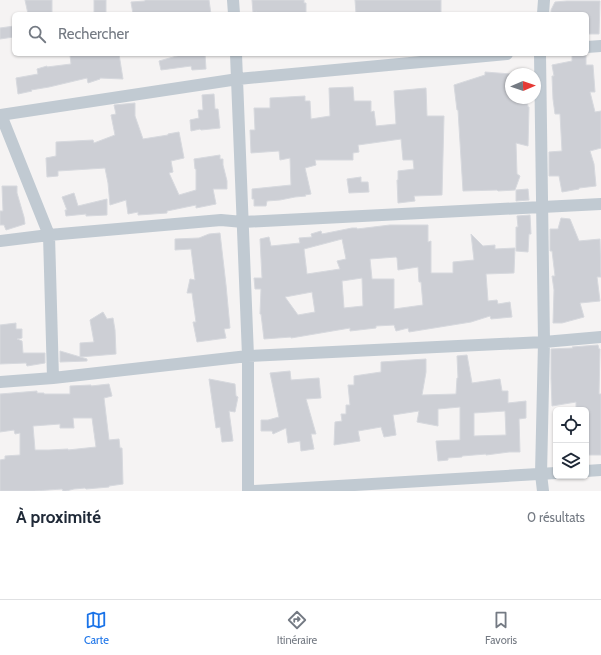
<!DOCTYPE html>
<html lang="fr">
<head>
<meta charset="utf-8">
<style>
	body { margin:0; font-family:Cabin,sans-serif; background:#f2f2f3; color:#1f2937 }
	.controls { position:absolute; right:12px; bottom:12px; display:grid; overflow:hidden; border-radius:6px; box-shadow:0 1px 3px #0004 }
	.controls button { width:36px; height:36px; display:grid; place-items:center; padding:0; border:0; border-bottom:1px solid #e0e1e3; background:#fff; color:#1f2937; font:20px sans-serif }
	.compass { position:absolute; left:505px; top:68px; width:36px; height:36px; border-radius:50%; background:#fff; box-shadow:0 1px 3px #0004; rotate:88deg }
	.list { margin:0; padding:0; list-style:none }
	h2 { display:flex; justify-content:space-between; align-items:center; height:52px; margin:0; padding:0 16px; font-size:17px }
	h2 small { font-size:13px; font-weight:400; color:#747a83 }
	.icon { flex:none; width:22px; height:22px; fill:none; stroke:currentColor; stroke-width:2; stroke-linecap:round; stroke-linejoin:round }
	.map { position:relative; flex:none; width:601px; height:491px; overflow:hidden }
	.search { position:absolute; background:#fff; box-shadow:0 1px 3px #0004; left:12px; right:12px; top:12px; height:44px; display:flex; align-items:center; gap:10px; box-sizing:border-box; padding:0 14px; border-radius:6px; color:#747a83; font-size:15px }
	.sheet { height:108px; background:#fff }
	nav { display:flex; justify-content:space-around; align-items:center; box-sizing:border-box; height:56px; border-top:1px solid #e0e1e3; background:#fff; font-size:11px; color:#747a83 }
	nav a { display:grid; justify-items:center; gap:2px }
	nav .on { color:#1a73e8 }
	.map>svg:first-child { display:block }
</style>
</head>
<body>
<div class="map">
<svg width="601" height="491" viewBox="0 0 601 491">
	<rect width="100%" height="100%" fill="#f5f3f3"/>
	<!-- building -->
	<path fill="#cdcfd5" stroke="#d7d9de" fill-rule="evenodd" d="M 25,0 L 52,0 L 52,14 L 28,14 Z
		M 94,0 L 106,0 L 106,14 L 95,14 L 95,12 L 94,13 Z
		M 145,0 L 209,0 L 211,14 L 133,14 L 131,2 L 145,1 Z
		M 252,0 L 304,0 L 304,3 L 306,3 L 306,14 L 257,14 L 257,12 L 253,13 Z
		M 355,0 L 441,0 L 441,14 L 356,14 Z
		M 567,1 L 600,1 L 599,34 L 587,34 L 587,14 L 551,14 L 551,10 L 555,2 Z
		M 14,26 L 14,37 L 0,39 L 0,28 Z
		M 79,54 L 119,54 L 123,79 L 100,78 L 100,79 L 88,83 L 87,78 L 49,87 L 31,90 L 32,91 L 18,94 L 16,78 L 38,74 L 37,69 L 47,66 L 47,67 L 71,64 L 70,55 L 79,55 Z
		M 184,54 L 205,54 L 206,69 L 192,70 L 191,66 L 161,70 L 159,61 Z
		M 572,54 L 586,54 L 586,65 L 593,65 L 595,92 L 590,92 L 595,112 L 601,111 L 601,148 L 590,151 L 594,164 L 596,186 L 579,188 L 579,189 L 562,192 L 559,176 L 549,176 L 549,152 L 562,151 L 560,114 L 555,114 L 553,99 L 552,76 L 554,76 L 552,65 L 572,61 Z
		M 485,72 L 511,74 L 511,98 L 527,98 L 528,107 L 529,107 L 528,146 L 516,143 L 517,174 L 520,176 L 515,190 L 498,191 L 497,190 L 463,191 L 458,110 L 457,110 L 454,85 L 485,75 Z
		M 353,87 L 354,101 L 371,101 L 371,112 L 374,111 L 376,126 L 396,124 L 394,91 L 426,88 L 427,116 L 444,116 L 442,195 L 414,196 L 415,201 L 398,203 L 397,180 L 398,180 L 398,171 L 414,169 L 413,160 L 403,160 L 401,139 L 358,145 L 359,152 L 353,153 L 353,160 L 315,160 L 316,165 L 305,168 L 311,194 L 305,195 L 306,196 L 295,197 L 280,200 L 267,201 L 266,206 L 254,206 L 254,199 L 252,199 L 252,189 L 291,185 L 290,158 L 280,160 L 279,151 L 251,153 L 250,130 L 255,130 L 254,108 L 270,108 L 270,98 L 305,96 L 305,101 L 310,101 L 311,119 L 330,116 L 329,88 Z
		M 214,94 L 215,109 L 218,109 L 220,128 L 201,130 L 200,129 L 191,131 L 190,120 L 199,118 L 198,110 L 203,110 L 202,95 Z
		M 135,103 L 135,116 L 143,139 L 168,135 L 168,134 L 179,132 L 184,158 L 171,161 L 173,172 L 169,173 L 179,195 L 196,190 L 196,169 L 195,169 L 194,159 L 220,155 L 220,159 L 223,159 L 223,165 L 227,181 L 227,189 L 213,189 L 216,204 L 196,208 L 196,205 L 167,211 L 167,213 L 138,215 L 138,212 L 128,214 L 126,200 L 110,205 L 108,183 L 105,168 L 58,171 L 58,176 L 47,177 L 46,158 L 56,156 L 56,142 L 93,140 L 94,143 L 115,135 L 111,115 L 116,114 L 114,105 Z
		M 361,177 L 361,182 L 368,182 L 369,192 L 349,193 L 347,179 Z
		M 2,186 L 17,186 L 17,193 L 24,217 L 25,224 L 6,230 L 4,225 L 0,225 L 0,211 L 3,211 Z
		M 528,189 L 529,200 L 516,201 L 516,190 Z
		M 74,193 L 78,206 L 107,199 L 107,215 L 86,216 L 86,214 L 66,216 L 65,210 L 67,210 L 62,197 Z
		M 530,215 L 531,234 L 529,234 L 528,252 L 516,251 L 516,227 L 518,227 L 517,216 Z
		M 561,218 L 570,219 L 579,241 L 600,239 L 601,277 L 597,277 L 600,301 L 580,303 L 584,317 L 562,323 L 553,323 L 554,290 L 552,276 L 555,276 L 552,251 L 550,251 L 550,229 L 558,229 Z
		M 390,225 L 428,225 L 428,242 L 431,241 L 431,273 L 453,273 L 453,262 L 474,260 L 471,234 L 483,246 L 495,245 L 495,249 L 515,248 L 514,273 L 486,274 L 488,301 L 497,300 L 498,304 L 510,302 L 512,317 L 491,319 L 490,316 L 471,322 L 409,332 L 408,328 L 396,331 L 394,325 L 376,326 L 376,328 L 350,331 L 350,328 L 291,338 L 291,337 L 264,339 L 261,314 L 260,314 L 261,289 L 255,289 L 254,278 L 262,278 L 260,239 L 269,237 L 271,246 L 300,243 L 299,238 L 312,237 L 311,234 L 321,231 L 322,234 L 352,228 L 357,228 L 357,229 ZM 342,239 L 346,259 L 337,261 L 340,269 L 307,274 L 304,249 ZM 396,257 L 397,258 L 398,270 L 418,267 L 419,282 L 421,282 L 423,305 L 394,309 L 394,279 L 372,279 L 370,259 ZM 362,278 L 363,306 L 344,308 L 342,281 ZM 312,292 L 315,312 L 298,315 L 285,297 Z
		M 220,233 L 226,285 L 230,328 L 224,329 L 226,338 L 197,342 L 193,322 L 196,322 L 192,293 L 187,293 L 190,279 L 195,280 L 191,249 L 175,250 L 175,239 L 199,238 L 209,234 Z
		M 103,312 L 107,319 L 113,318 L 115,330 L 116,354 L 80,357 L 80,343 L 94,342 L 90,320 Z
		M 16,323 L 16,329 L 22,329 L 22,338 L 17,339 L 22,341 L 23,353 L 45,353 L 45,363 L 27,366 L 26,363 L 0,364 L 0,325 Z
		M 598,345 L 599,349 L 600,349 L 599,394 L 601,394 L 601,455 L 588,455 L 588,453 L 587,453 L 586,445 L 586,442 L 588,442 L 587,419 L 586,419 L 586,410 L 576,410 L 576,402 L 552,406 L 551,378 L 551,349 L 573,348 L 572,347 Z
		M 60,351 L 87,359 L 87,361 L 60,362 Z
		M 467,355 L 472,383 L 500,379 L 502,391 L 508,391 L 508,403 L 526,401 L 526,418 L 519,419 L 520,452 L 509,452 L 486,455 L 486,454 L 462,456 L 462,457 L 448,458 L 448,460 L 438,461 L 436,441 L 460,440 L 460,407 L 438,409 L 438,426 L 417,422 L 419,411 L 393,415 L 396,435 L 384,437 L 381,427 L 358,431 L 360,441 L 334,445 L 335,422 L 342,421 L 341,414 L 346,414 L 346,405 L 350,405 L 348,385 L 354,385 L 354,376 L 381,372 L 381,362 L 426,359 L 426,372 L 422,395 L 456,394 L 457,378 L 458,378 L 457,356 ZM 505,411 L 506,435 L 474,436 L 474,413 Z
		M 290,371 L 291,380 L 319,378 L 321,398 L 306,399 L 316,434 L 311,434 L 314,449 L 301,451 L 300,441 L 288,443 L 286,428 L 273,434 L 272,431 L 261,431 L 261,420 L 268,420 L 279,417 L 270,373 Z
		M 209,379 L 235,384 L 236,396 L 238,397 L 235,412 L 229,411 L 233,441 L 222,442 L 220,427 L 216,428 Z
		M 109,384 L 112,396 L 104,398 L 109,440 L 119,439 L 120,448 L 122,448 L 123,484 L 109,486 L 109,487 L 86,489 L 85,488 L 74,489 L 66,491 L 63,491 L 62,489 L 34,491 L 0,491 L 0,460 L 5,459 L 5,456 L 20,455 L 20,433 L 15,434 L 14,430 L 0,432 L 0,394 L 37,391 L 37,393 L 44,393 L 44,394 L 70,394 L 70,386 L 91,385 L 91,386 ZM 73,418 L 92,418 L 96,447 L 68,450 L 68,449 L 49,450 L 35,450 L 33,426 L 60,424 L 60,428 L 74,428 Z"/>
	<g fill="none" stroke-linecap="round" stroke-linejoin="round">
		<!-- street -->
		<path stroke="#c1cad2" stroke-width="12" d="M 233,0 L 234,14
			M 543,14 L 544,0
			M 587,47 L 601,46
			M 540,54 L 544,342 L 541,474 L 543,491
			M 0,115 L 238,79 L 507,54
			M 1,115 L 49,235 L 53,378
			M 0,241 L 49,235 L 221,220 L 243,222 L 601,204
			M 0,382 L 53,378 L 248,356 L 236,54
			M 586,471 L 601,470
			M 248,491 L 248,356 L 544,342 L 601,337
			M 254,491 L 556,473"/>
	</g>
</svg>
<div class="controls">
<button><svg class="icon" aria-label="locate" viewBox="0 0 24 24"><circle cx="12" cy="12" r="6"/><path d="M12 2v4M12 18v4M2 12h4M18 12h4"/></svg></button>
<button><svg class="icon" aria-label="layers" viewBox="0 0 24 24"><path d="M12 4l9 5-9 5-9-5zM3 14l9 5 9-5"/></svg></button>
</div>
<svg class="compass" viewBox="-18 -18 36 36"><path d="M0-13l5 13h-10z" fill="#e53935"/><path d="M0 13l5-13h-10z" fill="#747a83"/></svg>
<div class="search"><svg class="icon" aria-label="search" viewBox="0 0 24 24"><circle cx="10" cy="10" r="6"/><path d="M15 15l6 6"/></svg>Rechercher</div>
</div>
<section class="sheet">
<h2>À proximité<small>0 résultats</small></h2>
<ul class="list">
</ul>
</section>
<nav>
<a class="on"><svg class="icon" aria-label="map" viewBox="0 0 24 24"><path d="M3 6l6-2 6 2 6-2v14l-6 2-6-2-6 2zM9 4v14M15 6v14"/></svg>Carte</a>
<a><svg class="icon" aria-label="directions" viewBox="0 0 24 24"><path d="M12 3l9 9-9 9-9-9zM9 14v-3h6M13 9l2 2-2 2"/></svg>Itinéraire</a>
<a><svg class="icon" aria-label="saved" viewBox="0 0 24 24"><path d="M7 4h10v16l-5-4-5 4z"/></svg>Favoris</a>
</nav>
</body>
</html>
